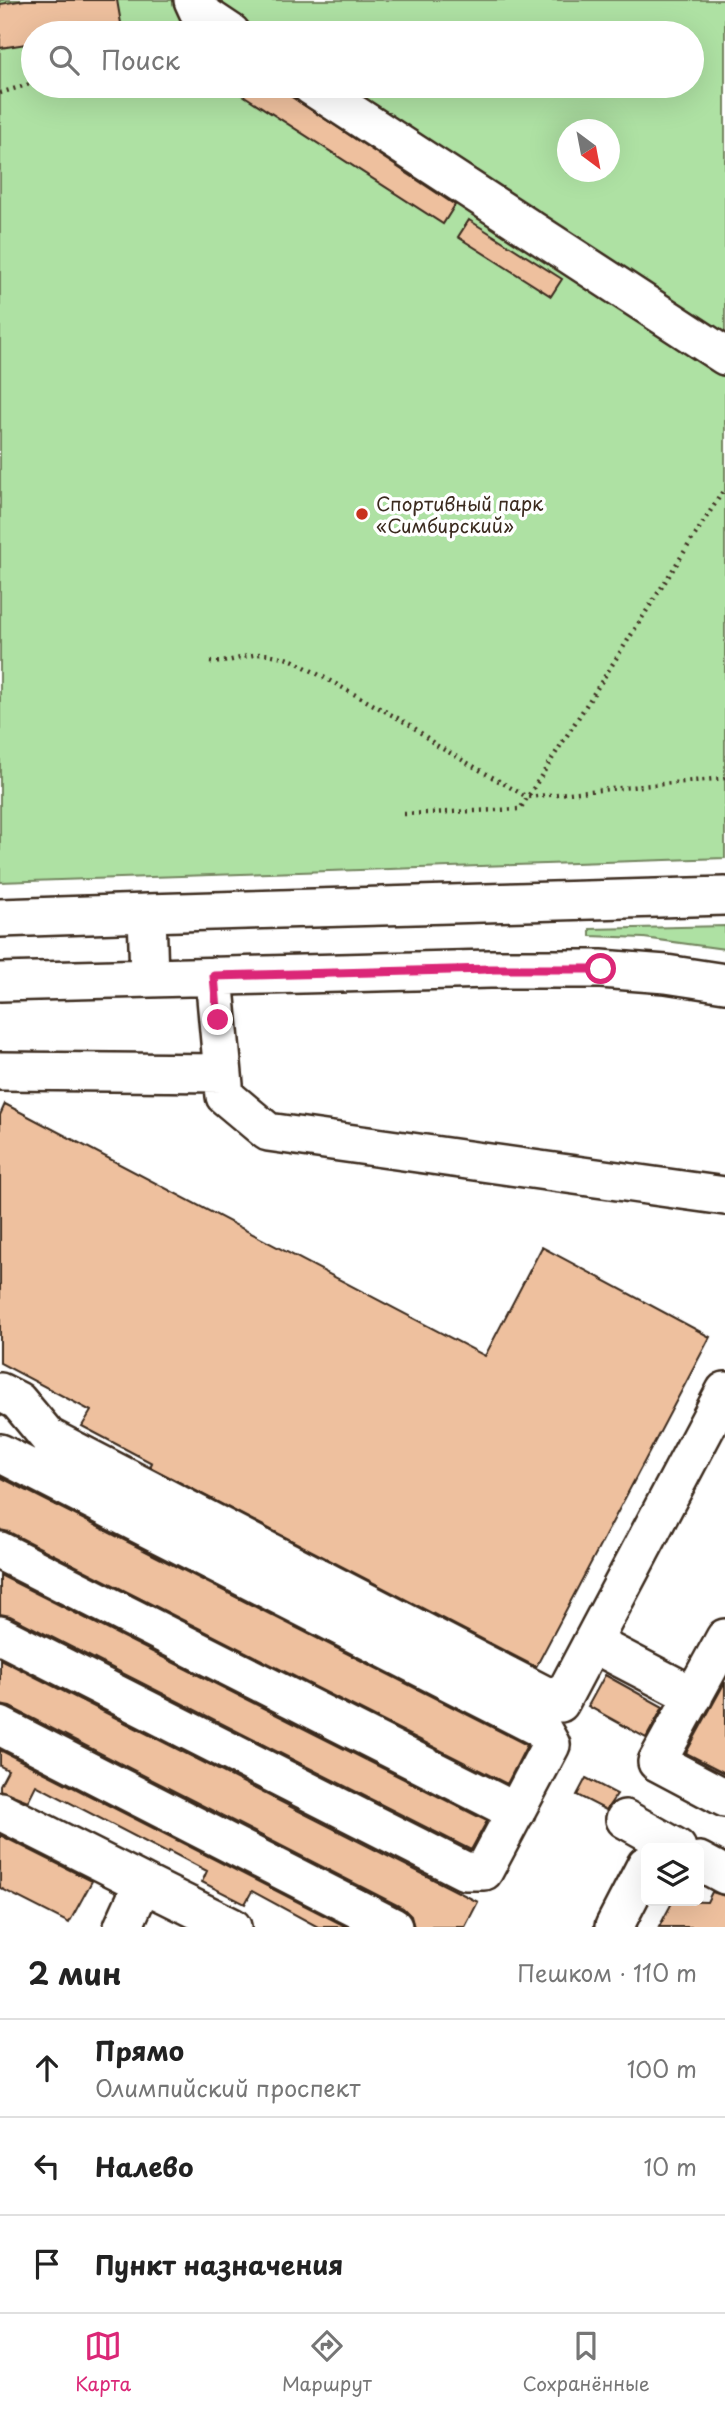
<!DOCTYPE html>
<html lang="ru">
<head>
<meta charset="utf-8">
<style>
	body { margin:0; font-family:"Playpen Sans",sans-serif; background:#f2f2f2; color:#222 }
	.controls { position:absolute; right:21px; bottom:21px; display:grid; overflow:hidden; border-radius:10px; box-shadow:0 7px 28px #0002 }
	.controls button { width:63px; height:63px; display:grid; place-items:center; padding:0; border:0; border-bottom:2px solid #e0e0e0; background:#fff; color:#222; font:35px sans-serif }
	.compass { position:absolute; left:557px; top:119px; width:63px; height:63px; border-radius:50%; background:#fff; box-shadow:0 7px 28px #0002; rotate:148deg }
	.stop { position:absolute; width:21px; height:21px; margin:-16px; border:5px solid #db2777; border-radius:50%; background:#fff }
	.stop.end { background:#db2777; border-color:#fff; box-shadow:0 2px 7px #0008 }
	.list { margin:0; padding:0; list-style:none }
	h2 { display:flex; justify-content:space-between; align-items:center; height:91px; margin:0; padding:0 28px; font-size:30px }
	h2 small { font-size:23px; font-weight:400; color:#767676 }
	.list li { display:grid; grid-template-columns:46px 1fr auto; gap:21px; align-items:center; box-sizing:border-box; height:98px; padding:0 28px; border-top:2px solid #e0e0e0 }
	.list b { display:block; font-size:26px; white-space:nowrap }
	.list p { margin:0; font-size:23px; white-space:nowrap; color:#767676 }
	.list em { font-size:23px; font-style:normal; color:#767676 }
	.icon { flex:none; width:38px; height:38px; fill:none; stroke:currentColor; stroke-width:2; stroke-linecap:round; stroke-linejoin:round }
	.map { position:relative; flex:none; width:725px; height:1927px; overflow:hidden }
	.search { position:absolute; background:#fff; box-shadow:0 7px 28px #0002; left:21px; right:21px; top:21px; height:77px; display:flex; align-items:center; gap:18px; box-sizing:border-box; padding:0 24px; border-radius:38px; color:#767676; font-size:26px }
	.sheet { height:385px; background:#fff }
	nav { display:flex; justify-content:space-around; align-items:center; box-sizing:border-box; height:98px; border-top:2px solid #e0e0e0; background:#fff; font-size:19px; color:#767676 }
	nav a { display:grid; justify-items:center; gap:4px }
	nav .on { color:#db2777 }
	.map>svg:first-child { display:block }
</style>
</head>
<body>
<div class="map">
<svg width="725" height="1927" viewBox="0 0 725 1927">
	<rect width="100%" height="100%" fill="#fff"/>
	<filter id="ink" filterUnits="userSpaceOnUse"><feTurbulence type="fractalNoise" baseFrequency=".0143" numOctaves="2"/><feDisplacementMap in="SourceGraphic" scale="14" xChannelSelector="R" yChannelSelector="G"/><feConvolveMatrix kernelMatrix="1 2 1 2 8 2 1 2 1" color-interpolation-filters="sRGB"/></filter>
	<g filter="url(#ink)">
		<!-- green -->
		<path fill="#aee1a3" stroke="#748660" stroke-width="2" fill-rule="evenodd" d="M 0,0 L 725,0 L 725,858 L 0,882 ZM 33,33 L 692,33 L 692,86 L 33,86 ZM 568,130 L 610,130 L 610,172 L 568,172 Z
			M 725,926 L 725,949 L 644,938 L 590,936 L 590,929 Z"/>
		<!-- building -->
		<path fill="#eec09e" stroke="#3b2a1e" stroke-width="2" d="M 25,0 L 117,0 L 122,29 L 97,33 L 33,33 L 33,43 L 0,48 L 0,4 Z
			M 229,86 L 275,86 L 455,205 L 443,224 Z
			M 469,220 L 562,279 L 551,296 L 458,237 Z
			M 5,1104 L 485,1356 L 542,1247 L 710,1337 L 536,1667 L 150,1467 L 152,1463 L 82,1426 L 91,1411 L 0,1363 L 0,1115 Z
			M 0,1477 L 527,1745 L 507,1784 L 9,1532 L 0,1530 Z
			M 0,1575 L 487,1821 L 471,1850 L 10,1616 L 0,1614 Z
			M 0,1659 L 478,1902 L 465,1927 L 414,1927 L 411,1916 L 403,1908 L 10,1707 L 0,1705 Z
			M 605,1675 L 663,1707 L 646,1738 L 588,1706 Z
			M 725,1682 L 725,1773 L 686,1753 Z
			M 0,1750 L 347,1927 L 318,1927 L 252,1891 L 245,1904 L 202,1882 L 207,1871 L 169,1851 L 167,1853 L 36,1785 L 28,1801 L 0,1790 L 0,1785 L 8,1770 L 0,1766 Z
			M 586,1778 L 617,1794 L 606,1810 L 577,1795 Z
			M 0,1835 L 92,1881 L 69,1923 L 0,1888 Z
			M 712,1892 L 725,1896 L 725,1927 L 659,1927 L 673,1901 L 707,1902 Z"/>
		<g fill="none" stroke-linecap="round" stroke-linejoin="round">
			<defs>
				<path id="minor" d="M 193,0 L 198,11 L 231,33
					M 311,86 L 725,356
					M 147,913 L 725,896
					M 0,918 L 147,913 L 149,978
					M 214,976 L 225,1096 L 268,1132 L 725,1196
					M 0,982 L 490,969 L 601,969 L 666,974 L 725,983
					M 0,1071 L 223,1073
					M 0,1392 L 18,1401 L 48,1437 L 560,1703 L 725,1391
					M 0,1453 L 542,1729 L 551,1745 L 484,1871 L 465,1871 L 0,1635
					M 0,1551 L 516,1812
					M 725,1638 L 657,1762 L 725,1798
					M 592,1643 L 694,1696
					M 0,1726 L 393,1927
					M 0,1811 L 143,1883
					M 625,1819 L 677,1848
					M 699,1861 L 725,1875
					M 123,1927 L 143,1883 L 232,1927
					M 614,1927 L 646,1865"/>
			</defs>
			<!-- minor casing -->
			<use href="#minor" stroke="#3b2a1e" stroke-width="42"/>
			<!-- path -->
			<path stroke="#3b2a1e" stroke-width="4.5" stroke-dasharray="2 5" stroke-linecap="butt" d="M 0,93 L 33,83
				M 210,662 C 228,664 243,655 261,654 C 273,654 283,657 294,661 L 412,726 L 436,745 L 527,797 L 725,778
				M 404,814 L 520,809 L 725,488"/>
			<!-- minor -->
			<use href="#minor" stroke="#fff" stroke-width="37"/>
		</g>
	</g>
	<g fill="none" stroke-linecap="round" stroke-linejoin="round" filter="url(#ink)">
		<!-- route -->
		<path stroke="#db2777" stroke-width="9" d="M 218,1020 L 214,976 L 490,969 L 601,969"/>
	</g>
	<!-- markers -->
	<circle fill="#c8321e" stroke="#fff" stroke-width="2.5" cx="362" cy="514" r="7"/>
	<g text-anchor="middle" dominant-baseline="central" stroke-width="7" stroke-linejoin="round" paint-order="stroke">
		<!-- poi labels -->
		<g font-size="19" fill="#3b2a1e" stroke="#fff" text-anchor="start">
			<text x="376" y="503">Спортивный парк<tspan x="376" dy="22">«Симбирский»</tspan></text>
		</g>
	</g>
</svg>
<div class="controls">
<button><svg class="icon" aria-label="layers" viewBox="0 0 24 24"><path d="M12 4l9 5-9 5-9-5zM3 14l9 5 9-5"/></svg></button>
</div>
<svg class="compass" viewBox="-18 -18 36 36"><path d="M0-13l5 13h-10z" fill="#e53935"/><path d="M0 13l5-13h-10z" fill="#767676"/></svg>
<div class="stop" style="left:601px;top:969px"></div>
<div class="stop end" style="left:218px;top:1020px"></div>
<div class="search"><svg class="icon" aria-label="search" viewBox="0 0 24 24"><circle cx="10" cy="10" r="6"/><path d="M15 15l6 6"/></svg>Поиск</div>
</div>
<section class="sheet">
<h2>2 мин<small>Пешком · 110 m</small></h2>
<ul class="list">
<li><svg class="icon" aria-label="ahead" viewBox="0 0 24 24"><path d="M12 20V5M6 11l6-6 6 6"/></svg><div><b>Прямо</b><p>Олимпийский проспект</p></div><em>100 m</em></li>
<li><svg class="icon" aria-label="left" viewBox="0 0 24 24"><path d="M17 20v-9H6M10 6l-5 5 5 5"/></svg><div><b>Налево</b></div><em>10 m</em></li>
<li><svg class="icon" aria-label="arrive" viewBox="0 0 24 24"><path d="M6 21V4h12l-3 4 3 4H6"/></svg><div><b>Пункт назначения</b></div></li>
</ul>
</section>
<nav>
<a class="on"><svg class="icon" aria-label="map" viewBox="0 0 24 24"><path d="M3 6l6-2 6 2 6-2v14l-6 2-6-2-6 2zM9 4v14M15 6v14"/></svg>Карта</a>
<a><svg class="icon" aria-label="directions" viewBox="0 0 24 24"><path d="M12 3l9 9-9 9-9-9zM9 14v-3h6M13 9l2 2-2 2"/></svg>Маршрут</a>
<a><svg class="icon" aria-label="saved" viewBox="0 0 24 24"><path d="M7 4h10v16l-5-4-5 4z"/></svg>Сохранённые</a>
</nav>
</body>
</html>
